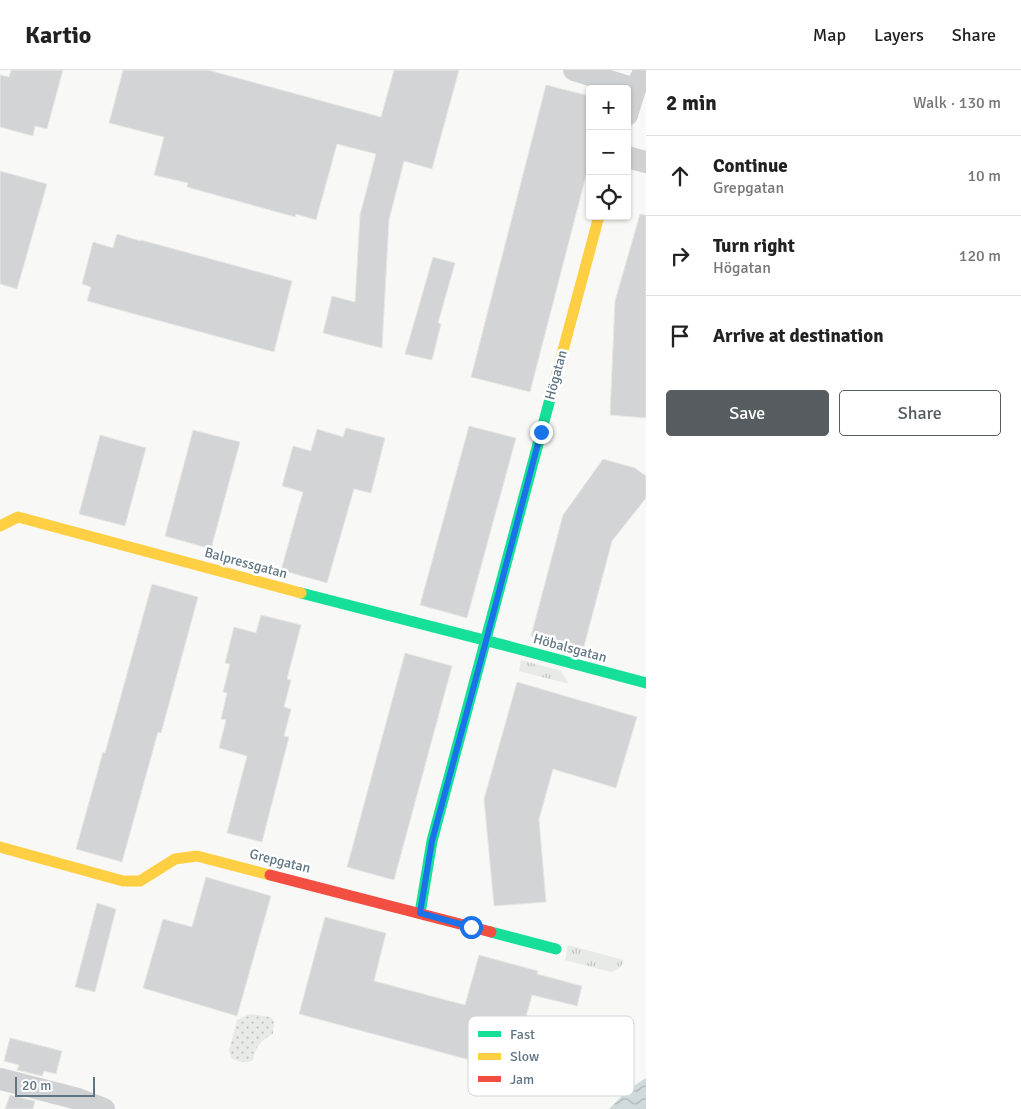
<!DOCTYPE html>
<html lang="en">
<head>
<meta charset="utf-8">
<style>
	body { margin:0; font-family:Signika,sans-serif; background:#f2f2f2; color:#222 }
	.controls { position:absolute; right:15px; top:15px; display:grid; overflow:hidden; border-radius:5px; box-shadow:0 1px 4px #0004 }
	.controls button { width:45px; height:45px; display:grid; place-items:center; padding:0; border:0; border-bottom:1px solid #e0e0e0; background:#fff; color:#222; font:25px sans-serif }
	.scale { position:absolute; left:15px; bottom:12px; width:80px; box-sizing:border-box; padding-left:5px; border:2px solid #617684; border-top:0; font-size:14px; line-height:18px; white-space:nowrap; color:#617684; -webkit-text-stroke:4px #fff; paint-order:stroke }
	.stop { position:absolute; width:15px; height:15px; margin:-11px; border:4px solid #1a73e8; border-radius:50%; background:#fff }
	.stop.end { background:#1a73e8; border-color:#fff; box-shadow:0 1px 5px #0008 }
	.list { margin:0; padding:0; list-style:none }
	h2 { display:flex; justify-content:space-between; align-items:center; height:65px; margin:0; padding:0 20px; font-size:21px }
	h2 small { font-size:16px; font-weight:400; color:#767676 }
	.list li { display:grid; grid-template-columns:32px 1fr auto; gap:15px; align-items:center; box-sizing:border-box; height:80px; padding:0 20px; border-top:1px solid #e0e0e0 }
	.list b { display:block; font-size:19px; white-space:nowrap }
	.list p { margin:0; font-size:16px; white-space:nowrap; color:#767676 }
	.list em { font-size:16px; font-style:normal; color:#767676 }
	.actions { display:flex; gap:10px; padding:15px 20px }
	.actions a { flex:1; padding:11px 0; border:1px solid #565c60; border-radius:5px; text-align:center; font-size:18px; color:#565c60 }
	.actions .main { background:#565c60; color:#fff }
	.icon { flex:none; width:28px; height:28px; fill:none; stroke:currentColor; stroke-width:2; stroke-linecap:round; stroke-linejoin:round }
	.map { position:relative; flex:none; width:646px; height:1039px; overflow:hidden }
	header { display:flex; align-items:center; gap:30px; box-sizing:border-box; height:70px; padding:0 25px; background:#fff; border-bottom:1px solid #e0e0e0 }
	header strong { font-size:24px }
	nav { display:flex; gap:28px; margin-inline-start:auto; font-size:18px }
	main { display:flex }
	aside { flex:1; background:#fff }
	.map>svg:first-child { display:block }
</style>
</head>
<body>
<header>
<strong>Kartio</strong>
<nav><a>Map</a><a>Layers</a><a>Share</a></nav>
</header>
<main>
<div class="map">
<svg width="646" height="1039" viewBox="0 0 646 1039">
	<defs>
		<pattern id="grass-tufts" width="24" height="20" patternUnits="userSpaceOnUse" patternTransform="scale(1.25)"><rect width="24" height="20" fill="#e8ebe5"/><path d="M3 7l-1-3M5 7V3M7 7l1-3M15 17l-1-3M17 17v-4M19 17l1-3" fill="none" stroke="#bfc3bf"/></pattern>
		<pattern id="park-dots" width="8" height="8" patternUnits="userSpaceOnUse" patternTransform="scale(1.25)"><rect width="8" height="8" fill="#e8ebe5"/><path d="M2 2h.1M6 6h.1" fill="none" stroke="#bfc3bf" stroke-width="1.8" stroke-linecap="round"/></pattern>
		<pattern id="water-waves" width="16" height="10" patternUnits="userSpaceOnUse" patternTransform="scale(1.25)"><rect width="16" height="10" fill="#d0d9dc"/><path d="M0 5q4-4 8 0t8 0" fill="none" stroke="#acb5b8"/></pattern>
	</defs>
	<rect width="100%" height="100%" fill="#f8f8f7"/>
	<!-- grass -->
	<path fill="url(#grass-tufts)" d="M 521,590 L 561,601 L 569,614 L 519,601 Z
		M 568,875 L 624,890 C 622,897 618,900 611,902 L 565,890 Z"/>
	<!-- park -->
	<path fill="url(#park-dots)" d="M 250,944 L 271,947 L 274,951 L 273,964 C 260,971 256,976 253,990 C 245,994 239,992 231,988 L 229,981 L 237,950 Z"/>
	<!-- water -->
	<path fill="url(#water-waves)" d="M 646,1008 L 646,1039 L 609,1039 L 629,1019 Z"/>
	<!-- building -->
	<path fill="#d3d4d5" stroke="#e7e7e6" d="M 11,0 L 63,0 L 47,59 L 35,56 L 33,66 L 0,57 L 0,5 L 9,7 Z
		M 123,0 L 208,0 L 381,47 L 394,0 L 459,0 L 432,99 L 404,91 L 389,150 L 382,278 L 323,263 L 332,226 L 355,232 L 360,145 L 376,84 L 337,74 L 316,150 L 296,144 L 295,147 L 187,117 L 188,113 L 154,105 L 164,67 L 109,53 Z
		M 546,15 L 590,26 L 590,90 L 530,322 L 471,307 Z
		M 0,101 L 47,114 L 17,219 L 0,214 Z
		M 640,144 L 646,145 L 646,348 L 610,345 L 615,231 Z
		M 117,164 L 140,171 L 141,170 L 292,211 L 274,282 L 87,231 L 91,217 L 82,214 L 93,172 L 113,178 Z
		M 433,187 L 455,193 L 438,253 L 441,254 L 432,290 L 405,284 Z
		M 469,356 L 516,368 L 467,548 L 420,535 Z
		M 346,358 L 385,368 L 371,423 L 354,419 L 327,513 L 281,500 L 303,422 L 282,416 L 293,376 L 311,381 L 317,359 L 343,367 Z
		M 193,360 L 240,372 L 211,479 L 165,466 Z
		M 100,365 L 146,378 L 125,456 L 79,444 Z
		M 603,389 L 635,398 L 646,406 L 646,428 L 612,471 L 583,580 L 531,566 L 563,445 Z
		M 152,514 L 198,527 L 161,663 L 158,662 L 122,792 L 76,779 L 103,682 L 105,683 Z
		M 261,545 L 301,555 L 287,609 L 291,610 L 284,637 L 291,639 L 284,666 L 289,667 L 262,772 L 227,763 L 247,686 L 219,678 L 226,650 L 221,649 L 227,623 L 223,622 L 230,594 L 225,593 L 234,557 L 256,563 Z
		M 405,583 L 452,596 L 394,810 L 347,797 Z
		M 517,612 L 637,647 L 616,718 L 553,699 L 539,749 L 546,832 L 494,836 L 484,729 Z
		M 206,807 L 271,826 L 237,946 L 143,918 L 163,849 L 192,857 Z
		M 97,833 L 116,839 L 95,922 L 75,917 Z
		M 325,847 L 386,863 L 374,911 L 465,935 L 479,885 L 538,901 L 537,904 L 582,916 L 577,936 L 532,925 L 511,1001 L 299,944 Z
		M 10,968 L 62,981 L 56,1004 L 44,1001 L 42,1006 L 17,1000 L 19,995 L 4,991 Z
		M 10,1025 L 35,1031 L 33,1039 L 5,1039 Z"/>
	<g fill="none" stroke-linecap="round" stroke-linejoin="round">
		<!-- street -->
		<path stroke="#d0d1d2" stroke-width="22" d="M 574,0 L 635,19
			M 627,45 L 635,19 L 645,0
			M 627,87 L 646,92
			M 0,1009 L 78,1029 L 104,1039"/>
		<!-- fast -->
		<path stroke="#16e098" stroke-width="11" d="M 301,523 L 511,577 L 646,613
			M 420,843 L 432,771 L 554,314
			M 491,862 L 556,879"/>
		<!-- slow -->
		<path stroke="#ffcf43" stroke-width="11" d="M 554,314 L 599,146
			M 0,456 L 18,447 L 301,523
			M 0,777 L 123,811 L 140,811 L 175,789 L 197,786 L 270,805"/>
		<!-- jam -->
		<path stroke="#f24e42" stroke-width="11" d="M 270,805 L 491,862"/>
	</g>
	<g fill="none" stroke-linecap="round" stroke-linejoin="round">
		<!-- route -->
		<path stroke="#1a73e8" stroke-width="6" d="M 471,857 L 420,843 L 432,771 L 486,571 L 541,362"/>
	</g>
	<g text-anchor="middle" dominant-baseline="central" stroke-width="5" stroke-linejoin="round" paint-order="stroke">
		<!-- street labels -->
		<g font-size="14" fill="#617684" stroke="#fff">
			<text transform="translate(556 305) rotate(-75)">Högatan</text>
			<text transform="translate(246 493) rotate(15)">Balpressgatan</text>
			<text transform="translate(570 578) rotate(15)">Höbalsgatan</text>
			<text transform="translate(280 791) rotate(14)">Grepgatan</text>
		</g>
	</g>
	<!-- legend -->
	<rect x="468" y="946" width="166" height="80" rx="8" fill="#fff" stroke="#d0d6da" stroke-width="1"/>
	<rect x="478" y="961" width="23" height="6" fill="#16e098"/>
	<rect x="478" y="983" width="23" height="7" fill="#ffcf43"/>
	<rect x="478" y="1006" width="23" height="6" fill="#f24e42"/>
	<g font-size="14" fill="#617684">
		<text x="510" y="969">Fast</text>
		<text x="510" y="991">Slow</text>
		<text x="510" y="1014">Jam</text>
	</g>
</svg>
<div class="controls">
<button>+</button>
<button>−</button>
<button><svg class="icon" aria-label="locate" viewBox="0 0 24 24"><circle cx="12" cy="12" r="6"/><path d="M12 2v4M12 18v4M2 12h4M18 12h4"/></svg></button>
</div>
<div class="scale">20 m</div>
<div class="stop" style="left:471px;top:857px"></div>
<div class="stop end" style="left:541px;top:362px"></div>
</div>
<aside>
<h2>2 min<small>Walk · 130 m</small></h2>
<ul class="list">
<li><svg class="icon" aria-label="ahead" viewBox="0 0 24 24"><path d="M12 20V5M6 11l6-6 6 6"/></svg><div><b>Continue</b><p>Grepgatan</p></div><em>10 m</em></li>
<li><svg class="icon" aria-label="right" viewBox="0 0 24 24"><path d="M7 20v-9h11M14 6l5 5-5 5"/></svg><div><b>Turn right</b><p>Högatan</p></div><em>120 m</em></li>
<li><svg class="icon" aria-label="arrive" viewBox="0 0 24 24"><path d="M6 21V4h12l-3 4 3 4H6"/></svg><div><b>Arrive at destination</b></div></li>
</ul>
<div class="actions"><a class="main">Save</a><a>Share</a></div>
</aside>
</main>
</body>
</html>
